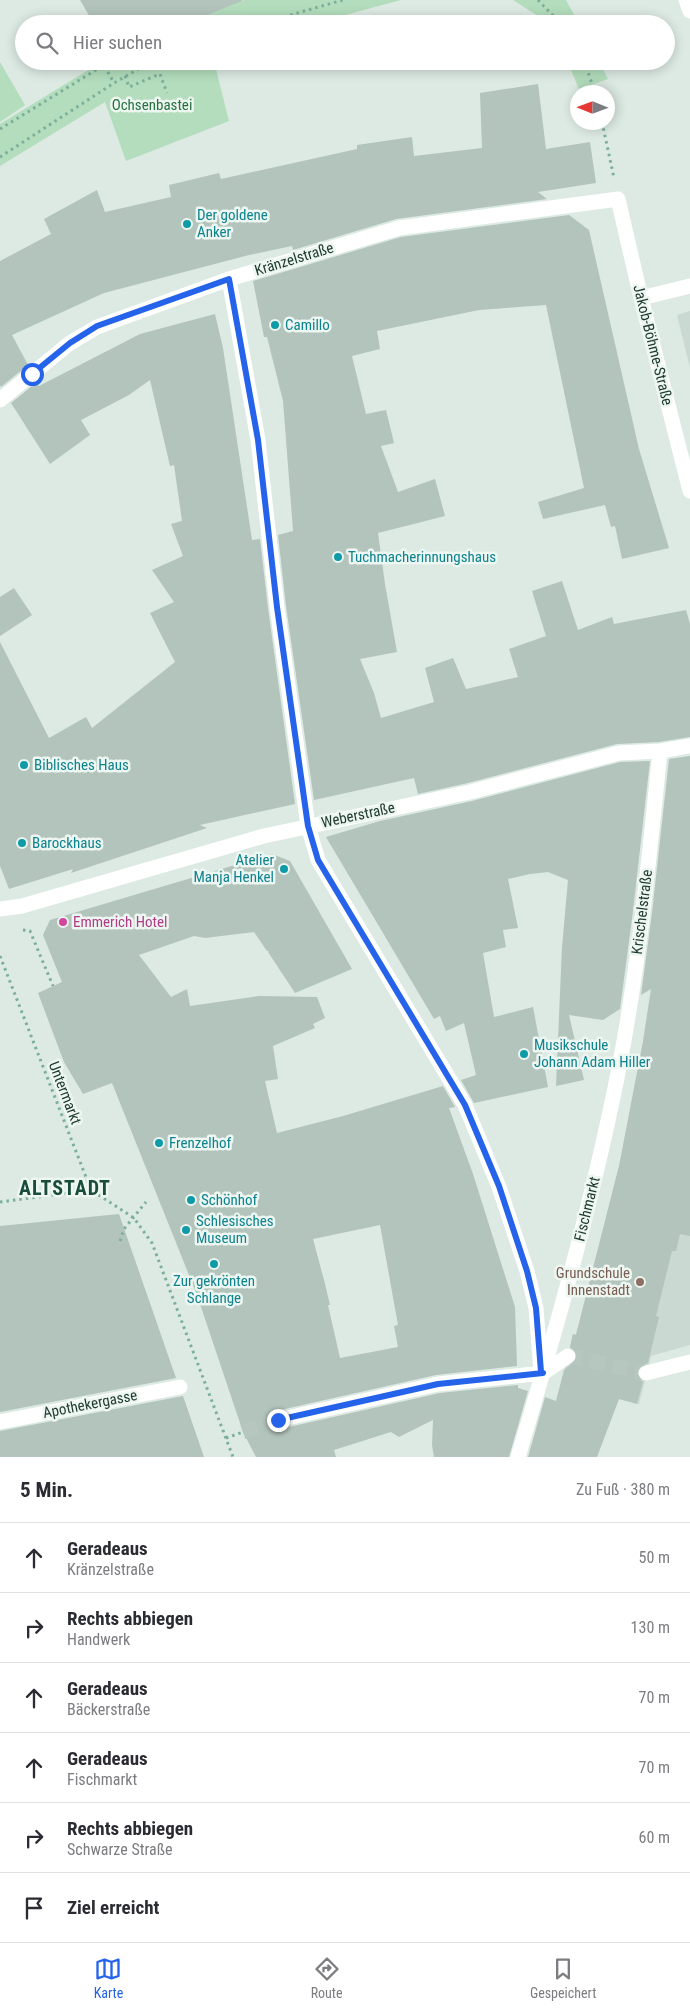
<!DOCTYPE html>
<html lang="de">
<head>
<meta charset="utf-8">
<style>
	body { margin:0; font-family:"Roboto Condensed",sans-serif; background:#f2f2f3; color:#2b2b33 }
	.compass { position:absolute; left:570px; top:85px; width:45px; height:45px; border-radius:50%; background:#fff; box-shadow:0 2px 12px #0003; rotate:271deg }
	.stop { position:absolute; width:15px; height:15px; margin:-11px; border:4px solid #2563eb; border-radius:50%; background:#fff }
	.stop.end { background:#2563eb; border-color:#fff; box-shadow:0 1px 5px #0008 }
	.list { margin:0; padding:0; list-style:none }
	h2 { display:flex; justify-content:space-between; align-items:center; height:65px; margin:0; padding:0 20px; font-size:21px }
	h2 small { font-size:16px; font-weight:400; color:#7c7c81 }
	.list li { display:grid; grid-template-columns:32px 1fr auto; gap:15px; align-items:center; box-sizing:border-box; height:70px; padding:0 20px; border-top:1px solid #e1e1e2 }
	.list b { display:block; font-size:19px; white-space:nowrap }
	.list p { margin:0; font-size:16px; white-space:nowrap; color:#7c7c81 }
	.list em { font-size:16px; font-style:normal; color:#7c7c81 }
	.icon { flex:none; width:28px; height:28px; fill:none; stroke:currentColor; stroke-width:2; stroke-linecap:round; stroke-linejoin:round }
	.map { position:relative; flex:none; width:690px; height:1457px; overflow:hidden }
	.search { position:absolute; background:#fff; box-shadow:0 2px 12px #0003; left:15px; right:15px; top:15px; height:55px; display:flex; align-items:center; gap:12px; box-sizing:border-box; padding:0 18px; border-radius:28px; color:#7c7c81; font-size:19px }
	.sheet { height:485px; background:#fff }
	nav { display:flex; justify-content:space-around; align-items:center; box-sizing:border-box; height:70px; border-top:1px solid #e1e1e2; background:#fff; font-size:14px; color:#7c7c81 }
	nav a { display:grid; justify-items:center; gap:2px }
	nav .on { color:#2563eb }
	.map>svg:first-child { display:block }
</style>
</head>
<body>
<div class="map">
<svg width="690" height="1457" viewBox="0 0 690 1457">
	<rect width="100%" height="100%" fill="#dceae3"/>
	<!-- built -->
	<path fill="#cad9d2" d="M 690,311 L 690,368 L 677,315 Z
		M 619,1166 L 664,1174 L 690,1176 L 690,1345 L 651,1356 L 639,1404 L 561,1385 L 573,1334 L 576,1334 L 603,1229 L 606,1230 L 606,1217 Z"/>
	<!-- green -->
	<path fill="#b3ddbc" d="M 244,0 L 401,0 L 312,24 L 193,24 L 191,22 Z
		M 513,0 L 566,0 L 579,24 L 545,24 L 541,18 Z
		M 103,61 L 214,61 L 229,121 L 126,161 L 105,102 L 0,166 L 0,124 Z
		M 567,61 L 599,61 L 608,79 L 579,89 Z
		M 0,62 L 25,105 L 0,122 Z"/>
	<!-- building -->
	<path fill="#b2c4bc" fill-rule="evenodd" d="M 80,0 L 242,0 L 242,1 L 186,24 L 94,24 Z
		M 538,84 L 546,149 L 590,142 L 596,183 L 538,192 L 547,199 L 396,219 L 293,250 L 292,246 L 249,255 L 104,293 L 12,335 L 28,365 L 1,387 L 0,385 L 0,261 L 51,234 L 44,219 L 97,190 L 105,212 L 171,197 L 169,185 L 219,173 L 221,179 L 357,149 L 357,145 L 412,137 L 414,156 L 482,148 L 480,93 Z
		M 569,215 L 589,230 L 639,449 L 669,548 L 622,559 L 615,526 L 611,527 L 605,505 L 543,519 L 538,502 L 584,488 L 546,305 L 479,310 L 377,331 L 380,349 L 352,356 L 366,414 L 386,410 L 394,443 L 381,446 L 398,492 L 435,479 L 445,516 L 378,533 L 385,584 L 397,652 L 360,659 L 374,693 L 381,718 L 434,702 L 425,668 L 453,658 L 466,689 L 518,677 L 509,649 L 546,636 L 532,591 L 562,581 L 578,630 L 612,617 L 614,624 L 686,610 L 690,624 L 690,737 L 659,742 L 617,744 L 468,783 L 418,794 L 414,778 L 314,800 L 286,606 L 278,535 L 293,531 L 283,401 L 267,337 L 264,337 L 253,281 L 401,237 Z
		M 215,314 L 223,348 L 252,540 L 260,539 L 268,608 L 295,804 L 200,825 L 207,828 L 71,873 L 73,869 L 9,889 L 0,866 L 0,642 L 49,738 L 86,717 L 92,728 L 175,662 L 150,613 L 174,602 L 152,570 L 183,556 L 171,524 L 182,521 L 174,465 L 170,466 L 150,380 L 129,395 L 81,420 L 90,435 L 50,464 L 11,403 L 37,382 L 39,386 L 140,334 Z
		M 14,588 L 32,615 L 0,636 L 0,597 Z
		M 690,756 L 690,1236 L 680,1234 L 676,1251 L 672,1251 L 656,1316 L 659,1317 L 648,1363 L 640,1366 L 637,1371 L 639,1379 L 643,1382 L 637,1404 L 619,1399 L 597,1457 L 528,1457 L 545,1397 L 556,1401 L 564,1370 L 577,1360 L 576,1351 L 570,1347 L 573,1334 L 576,1335 L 619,1166 L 643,1041 L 651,989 L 641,995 L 652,913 L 669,759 Z
		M 650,761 L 633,911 L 620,1009 L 603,1020 L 569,1015 L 584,1080 L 556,1086 L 562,947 L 568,880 L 548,872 L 530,874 L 508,879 L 518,928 L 503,930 L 506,947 L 483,953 L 494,1017 L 533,1007 L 548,1087 L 474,1103 L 461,1080 L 476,1075 L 464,1023 L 446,1031 L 440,1016 L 434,1019 L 326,837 L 380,821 L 472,801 L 620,762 Z
		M 272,854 L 290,861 L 352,969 L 295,993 L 268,952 L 269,951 L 267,951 L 254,932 L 205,938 L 194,936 L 139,955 L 171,997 L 187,989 L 190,1006 L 259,996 L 317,997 L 325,1018 L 313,1024 L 315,1028 L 273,1046 L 278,1079 L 265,1081 L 277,1133 L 343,1116 L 443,1086 L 455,1107 L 449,1108 L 473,1174 L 515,1307 L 517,1366 L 436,1375 L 276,1411 L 269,1417 L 269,1423 L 275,1429 L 280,1429 L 440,1393 L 518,1385 L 518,1388 L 528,1391 L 509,1457 L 434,1457 L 432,1445 L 433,1420 L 399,1437 L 391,1432 L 334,1450 L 336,1457 L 256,1457 L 243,1432 L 197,1295 L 112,1083 L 83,1094 L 64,1062 L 38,993 L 62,982 L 43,935 L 50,920 ZM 380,1225 L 398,1325 L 394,1326 L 398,1347 L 340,1358 L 328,1305 L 330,1305 L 324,1280 L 313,1239 Z
		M 119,1214 L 176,1378 L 0,1412 L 0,1226 Z
		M 183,1396 L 204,1457 L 0,1457 L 0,1431 Z"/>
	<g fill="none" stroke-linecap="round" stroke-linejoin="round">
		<!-- street-tunnel -->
		<path stroke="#b6c7bf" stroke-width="15" stroke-dasharray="15 8" stroke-linecap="butt" d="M 568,1356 L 646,1373
			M 243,1432 L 278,1420"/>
		<!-- path -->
		<path stroke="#7baf9c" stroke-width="3" stroke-dasharray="2.5 4" stroke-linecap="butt" d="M 538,0 L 561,24
			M 259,24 L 343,0
			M 584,61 L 595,92
			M 125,76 L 129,87 L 160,74 L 167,93
			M 602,122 L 614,178
			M 0,129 L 104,65 L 114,83
			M 0,157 L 114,83 L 152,61
			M 23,930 L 30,931 L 53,986
			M 0,956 L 91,1190 L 134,1218 L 152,1243 L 233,1457
			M 0,1202 L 91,1190
			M 120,1241 L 124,1229 L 146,1202
			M 226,1438 L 243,1432"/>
		<!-- street -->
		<path stroke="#fff" stroke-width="15" d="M 686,0 L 690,11
			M 229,279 L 258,440 L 277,607 L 308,826 L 318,860 L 465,1105 L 499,1187 L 527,1271 L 536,1308 L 541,1372 L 543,1373
			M 641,298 L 690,286
			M 0,400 L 70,343 L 97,327 L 229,279 L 399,228 L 618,199 L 641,298 L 690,491
			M 0,909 L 22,906 L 264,836 L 470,792 L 619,753 L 660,751 L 690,746
			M 543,1373 L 568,1356
			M 646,1373 L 690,1362
			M 278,1420 L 438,1384 L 543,1373
			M 0,1422 L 180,1387
			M 518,1457 C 556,1330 592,1203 618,1073 C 639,967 649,858 660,751"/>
	</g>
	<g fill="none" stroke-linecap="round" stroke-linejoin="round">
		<!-- route -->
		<path stroke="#2563eb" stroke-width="6" d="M 32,374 L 70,343 L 97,326 L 229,279 L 258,440 L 277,607 L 308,826 L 318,860 L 465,1105 L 499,1186 L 527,1271 L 536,1308 L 541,1372 L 543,1373 L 438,1384 L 278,1420"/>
	</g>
	<!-- markers -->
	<g fill="#0f9aa8" stroke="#edf6f1" stroke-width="2">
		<circle cx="187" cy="224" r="5"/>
		<circle cx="275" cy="325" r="5"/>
		<circle cx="338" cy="557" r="5"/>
		<circle cx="24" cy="765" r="5"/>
		<circle cx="22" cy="843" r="5"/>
		<circle cx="284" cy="869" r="5"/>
		<circle cx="524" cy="1054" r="5"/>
		<circle cx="159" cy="1143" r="5"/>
		<circle cx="191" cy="1200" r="5"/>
		<circle cx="186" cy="1230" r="5"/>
		<circle cx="214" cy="1264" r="5"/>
	</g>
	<circle fill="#d1479c" stroke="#edf6f1" stroke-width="2" cx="63" cy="922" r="5"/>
	<circle fill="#8d6e63" stroke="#edf6f1" stroke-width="2" cx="640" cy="1282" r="5"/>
	<g text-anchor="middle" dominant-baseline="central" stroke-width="5" stroke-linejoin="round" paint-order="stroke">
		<!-- park labels -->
		<g font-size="15" fill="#26723f" stroke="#edf6f1">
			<text x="152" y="105">Ochsenbastei</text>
		</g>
		<!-- culture labels -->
		<g font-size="15" fill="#0d838f" stroke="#edf6f1" text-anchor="start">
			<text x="197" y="215">Der goldene<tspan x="197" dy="17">Anker</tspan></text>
			<text x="285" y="325">Camillo</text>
			<text x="348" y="557">Tuchmacherinnungshaus</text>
			<text x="34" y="765">Biblisches Haus</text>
			<text x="32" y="843">Barockhaus</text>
			<text x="274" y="860" text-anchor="end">Atelier<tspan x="274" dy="17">Manja Henkel</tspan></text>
			<text x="534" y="1045">Musikschule<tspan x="534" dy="17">Johann Adam Hiller</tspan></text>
			<text x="169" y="1143">Frenzelhof</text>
			<text x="201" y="1200">Schönhof</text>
			<text x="196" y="1221">Schlesisches<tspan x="196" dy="17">Museum</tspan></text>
			<text x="214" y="1281" text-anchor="middle">Zur gekrönten<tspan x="214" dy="17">Schlange</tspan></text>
		</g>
		<!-- street labels -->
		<g font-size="15" fill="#1e3930" stroke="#edf6f1">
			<text transform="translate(294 259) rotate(-17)">Kränzelstraße</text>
			<text transform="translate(653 345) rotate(76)">Jakob-Böhme-Straße</text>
			<text transform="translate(358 815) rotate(-12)">Weberstraße</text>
			<text transform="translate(642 912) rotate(-83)">Krischelstraße</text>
			<text transform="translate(65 1093) rotate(69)">Untermarkt</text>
			<text transform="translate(587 1209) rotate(-76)">Fischmarkt</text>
			<text transform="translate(90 1404) rotate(-11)">Apothekergasse</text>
		</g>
		<!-- hotel labels -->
		<g font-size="15" fill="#b23c85" stroke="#edf6f1" text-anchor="start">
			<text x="73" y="922">Emmerich Hotel</text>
		</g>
		<!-- education labels -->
		<g font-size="15" fill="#785e54" stroke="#edf6f1" text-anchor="end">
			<text x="630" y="1273">Grundschule<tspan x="630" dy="17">Innenstadt</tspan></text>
		</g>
		<!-- district labels -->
		<g font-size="20" font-weight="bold" letter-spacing="1" fill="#194c3d" stroke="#edf6f1">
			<text x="65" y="1188">ALTSTADT</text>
		</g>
	</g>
</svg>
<svg class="compass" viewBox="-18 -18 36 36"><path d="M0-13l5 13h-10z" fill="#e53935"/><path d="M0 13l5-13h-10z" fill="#7c7c81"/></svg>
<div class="stop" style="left:32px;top:374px"></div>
<div class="stop end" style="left:278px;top:1420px"></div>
<div class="search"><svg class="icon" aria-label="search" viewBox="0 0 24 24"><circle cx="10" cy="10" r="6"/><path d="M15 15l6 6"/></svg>Hier suchen</div>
</div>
<section class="sheet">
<h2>5 Min.<small>Zu Fuß · 380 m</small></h2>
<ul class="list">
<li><svg class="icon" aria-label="ahead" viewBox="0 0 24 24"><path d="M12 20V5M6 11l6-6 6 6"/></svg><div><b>Geradeaus</b><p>Kränzelstraße</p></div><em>50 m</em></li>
<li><svg class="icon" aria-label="right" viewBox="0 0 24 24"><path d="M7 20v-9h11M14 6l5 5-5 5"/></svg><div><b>Rechts abbiegen</b><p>Handwerk</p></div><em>130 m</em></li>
<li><svg class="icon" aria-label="ahead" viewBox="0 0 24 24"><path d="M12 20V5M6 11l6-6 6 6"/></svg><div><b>Geradeaus</b><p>Bäckerstraße</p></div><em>70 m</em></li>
<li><svg class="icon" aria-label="ahead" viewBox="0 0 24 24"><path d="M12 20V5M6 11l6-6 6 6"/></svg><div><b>Geradeaus</b><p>Fischmarkt</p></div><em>70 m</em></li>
<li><svg class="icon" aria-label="right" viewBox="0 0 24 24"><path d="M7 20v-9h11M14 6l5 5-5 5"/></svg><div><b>Rechts abbiegen</b><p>Schwarze Straße</p></div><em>60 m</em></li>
<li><svg class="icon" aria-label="arrive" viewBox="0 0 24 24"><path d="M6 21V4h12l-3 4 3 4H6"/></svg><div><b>Ziel erreicht</b></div></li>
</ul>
</section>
<nav>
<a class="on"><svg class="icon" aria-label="map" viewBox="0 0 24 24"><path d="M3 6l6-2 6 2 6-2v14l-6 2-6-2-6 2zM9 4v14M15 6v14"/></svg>Karte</a>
<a><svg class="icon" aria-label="directions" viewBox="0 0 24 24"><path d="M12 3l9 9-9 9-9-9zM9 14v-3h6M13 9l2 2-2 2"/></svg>Route</a>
<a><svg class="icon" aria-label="saved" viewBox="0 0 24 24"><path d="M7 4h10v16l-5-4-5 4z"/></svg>Gespeichert</a>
</nav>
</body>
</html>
